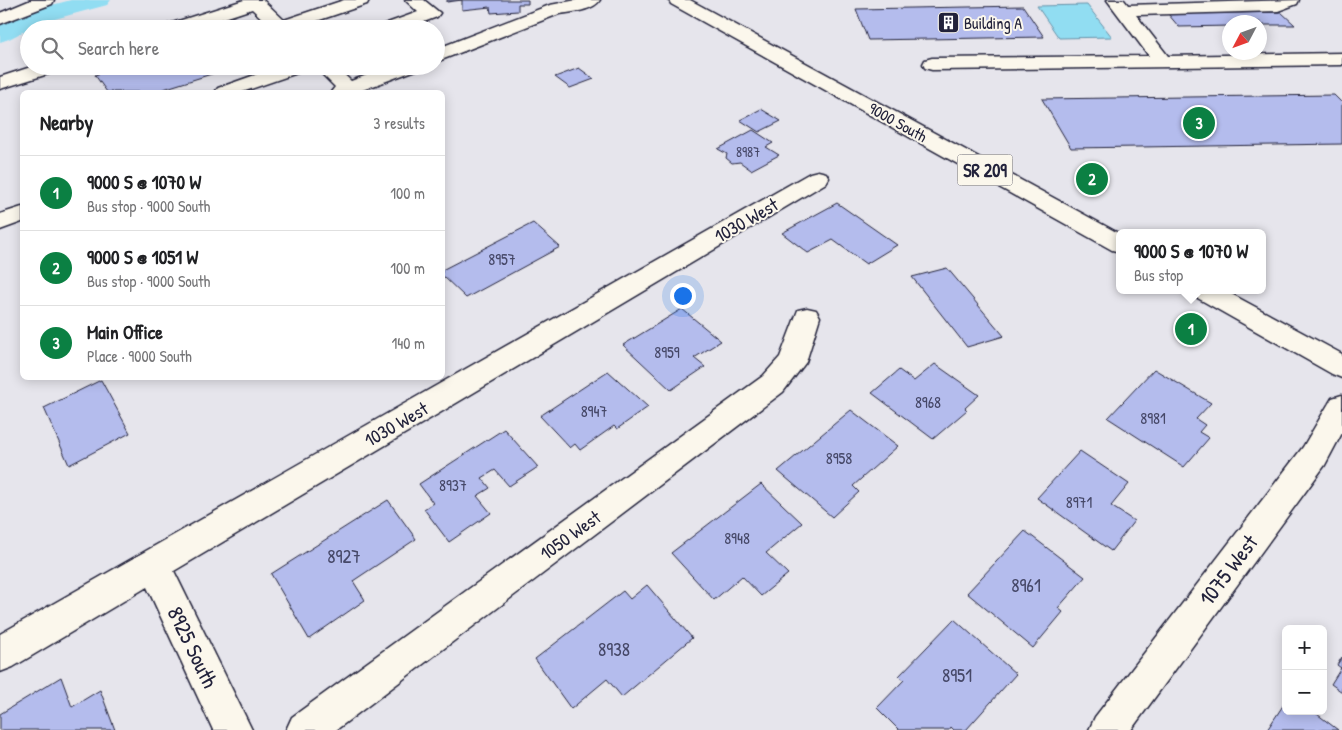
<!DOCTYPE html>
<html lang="en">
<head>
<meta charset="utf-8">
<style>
	body { margin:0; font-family:"Patrick Hand",sans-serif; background:#f6f6f6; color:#202124 }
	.controls { position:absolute; right:15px; bottom:15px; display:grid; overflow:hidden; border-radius:8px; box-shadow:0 2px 12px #0003 }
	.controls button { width:45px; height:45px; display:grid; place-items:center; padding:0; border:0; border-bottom:1px solid #e0e0e0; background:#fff; color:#202124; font:25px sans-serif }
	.compass { position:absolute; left:1222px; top:15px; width:45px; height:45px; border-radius:50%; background:#fff; box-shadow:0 2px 12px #0003; rotate:229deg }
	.you { position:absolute; left:682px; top:295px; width:18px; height:18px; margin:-12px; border:4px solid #fff; border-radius:50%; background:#1a73e8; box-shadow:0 0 0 8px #1a73e833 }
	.badge { display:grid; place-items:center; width:32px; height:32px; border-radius:50%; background:#0b8043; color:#fff; font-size:16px; font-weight:700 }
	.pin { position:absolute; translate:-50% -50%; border:2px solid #fff; box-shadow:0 1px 5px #0006 }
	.popup { position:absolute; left:1116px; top:229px; width:150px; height:65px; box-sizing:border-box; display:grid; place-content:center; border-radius:8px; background:#fff; filter:drop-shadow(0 1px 4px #0005); font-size:16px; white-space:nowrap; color:#757577 }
	.popup b { font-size:19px; color:#202124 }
	.popup::after { content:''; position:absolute; left:50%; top:100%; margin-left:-10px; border:10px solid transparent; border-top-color:#fff }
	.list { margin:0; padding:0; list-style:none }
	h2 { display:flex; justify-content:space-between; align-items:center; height:65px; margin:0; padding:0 20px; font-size:21px }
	h2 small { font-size:16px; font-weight:400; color:#757577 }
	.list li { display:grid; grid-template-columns:32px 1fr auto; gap:15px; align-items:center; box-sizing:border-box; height:75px; padding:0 20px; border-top:1px solid #e0e0e0 }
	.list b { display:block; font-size:19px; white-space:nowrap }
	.list p { margin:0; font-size:16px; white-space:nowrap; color:#757577 }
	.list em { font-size:16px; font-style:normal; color:#757577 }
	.icon { flex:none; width:28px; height:28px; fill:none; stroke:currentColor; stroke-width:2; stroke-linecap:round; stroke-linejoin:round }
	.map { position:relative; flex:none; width:1342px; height:730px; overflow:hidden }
	.search { position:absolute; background:#fff; box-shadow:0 2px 12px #0003; left:20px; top:20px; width:425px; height:55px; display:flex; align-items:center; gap:12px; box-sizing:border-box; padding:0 18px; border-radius:28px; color:#757577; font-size:19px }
	.panel { position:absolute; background:#fff; box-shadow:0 2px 12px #0003; left:20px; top:90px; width:425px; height:290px; border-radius:8px }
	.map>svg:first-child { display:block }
</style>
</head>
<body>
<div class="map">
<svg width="1342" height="730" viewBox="0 0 1342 730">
	<rect width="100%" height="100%" fill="#e6e5ec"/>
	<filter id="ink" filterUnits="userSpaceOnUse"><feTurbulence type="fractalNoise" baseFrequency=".02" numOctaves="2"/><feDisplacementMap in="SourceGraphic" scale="10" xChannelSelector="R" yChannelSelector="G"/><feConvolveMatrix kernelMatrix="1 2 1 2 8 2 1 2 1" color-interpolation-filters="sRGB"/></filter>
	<g filter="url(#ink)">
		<!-- water -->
		<path fill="#91ddf2" stroke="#6592a9" d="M 1087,5 L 1112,37 L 1059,38 L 1037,6 Z"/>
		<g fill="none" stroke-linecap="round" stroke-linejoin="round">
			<!-- canal -->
			<path fill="#91ddf2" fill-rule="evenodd" d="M 71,0 L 111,0 L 107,5 L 40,23 L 9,39 L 0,42 L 0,24 L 22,13 Z"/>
		</g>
		<!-- building -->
		<path fill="#b4bced" stroke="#22223b" d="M 447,0 L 528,0 L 528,4 L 518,4 L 518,11 L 491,13 L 490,7 L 462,10 L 462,0 L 447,2 Z
			M 1023,6 L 1044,37 L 868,40 L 856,9 Z
			M 1281,12 L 1295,25 L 1260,25 L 1260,22 L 1230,22 L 1230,26 L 1179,27 L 1168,14 Z
			M 122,66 L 237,66 L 154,92 L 107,92 L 95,75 Z
			M 579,68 L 594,79 L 570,88 L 555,77 Z
			M 1334,95 L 1342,103 L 1342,144 L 1071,148 L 1042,99 Z
			M 761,109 L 781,121 L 759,132 L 740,120 Z
			M 753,130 L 773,143 L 766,147 L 779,155 L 751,170 L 740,162 L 732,163 L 726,158 L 727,154 L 718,149 Z
			M 837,203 L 897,245 L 866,264 L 833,240 L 808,253 L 782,233 Z
			M 533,223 L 560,247 L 466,298 L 442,275 L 442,270 Z
			M 947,268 L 1004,336 L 967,347 L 912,277 Z
			M 682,309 L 721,341 L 694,358 L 705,367 L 671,390 L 623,345 Z
			M 935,364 L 979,395 L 965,408 L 967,410 L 933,439 L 872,393 L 899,370 L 914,381 Z
			M 1154,369 L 1211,403 L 1196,419 L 1205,425 L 1199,432 L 1209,438 L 1184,467 L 1108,418 Z
			M 608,371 L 648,407 L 617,429 L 614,426 L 580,450 L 575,444 L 570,448 L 540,416 Z
			M 101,380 L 130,433 L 69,465 L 44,408 Z
			M 851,410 L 898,446 L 853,486 L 859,492 L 832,517 L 778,471 Z
			M 504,429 L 538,467 L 509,486 L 495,470 L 482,478 L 490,488 L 477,496 L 491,513 L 449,542 L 424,509 L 433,503 L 419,484 Z
			M 1080,451 L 1129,484 L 1111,506 L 1134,521 L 1111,551 L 1037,498 Z
			M 761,484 L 802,523 L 766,553 L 788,574 L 761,596 L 742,576 L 714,600 L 671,553 Z
			M 388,500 L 416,539 L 353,581 L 365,600 L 309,639 L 271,574 Z
			M 1025,531 L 1085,577 L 1058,608 L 1063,612 L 1033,648 L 967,593 Z
			M 647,585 L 692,638 L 622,697 L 607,679 L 571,709 L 535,659 L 623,591 L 630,599 Z
			M 954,619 L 1016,674 L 966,730 L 954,730 L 951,727 L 949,730 L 899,730 L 877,708 L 904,680 L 899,676 Z
			M 1342,657 L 1342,692 L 1331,684 L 1341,668 L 1337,665 Z
			M 61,677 L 72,707 L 100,690 L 115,730 L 0,730 L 0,714 Z
			M 1286,701 L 1286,711 L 1313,711 L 1338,730 L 1267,730 Z"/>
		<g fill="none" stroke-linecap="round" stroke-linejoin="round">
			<defs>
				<path id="minor" d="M 31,0 L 54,0 L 52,4 L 0,24 L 0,13 Z
					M 244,0 L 263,0 L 284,20 L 344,0 L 369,0 L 367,4 L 293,29 L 273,29 L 252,9 L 191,29 L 163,29 L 166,25 Z
					M 405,0 L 424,0 L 440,13 L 437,17 L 405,29 L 379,29 L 382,25 L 418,12 Z
					M 577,0 L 600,0 C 593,11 572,12 559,14 L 436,62 L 436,49 L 550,5 Z
					M 1107,0 L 1124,0 L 1128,5 L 1299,0 L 1297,4 L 1278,11 L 1136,15 L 1168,56 L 1342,53 L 1342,65 L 932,70 L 925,68 L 923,64 L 925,60 L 932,58 L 1149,56 Z
					M 34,66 L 63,66 L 61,70 L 0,89 L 0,77 Z
					M 280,66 L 308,66 L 306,70 L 242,92 L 215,92 L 218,88 Z
					M 314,66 L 335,66 L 351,81 L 391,66 L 418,66 L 416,70 L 357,92 L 331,92 L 335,87 Z
					M 818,171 L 826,173 L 829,178 L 826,183 L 174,571 L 252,730 L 213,730 L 147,587 L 13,667 L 0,672 L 0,634 L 810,173 Z
					M 22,207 L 22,222 L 0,230 L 0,214 Z
					M 807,308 L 816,310 L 820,317 L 806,362 L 783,392 L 336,730 L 286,730 L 292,717 L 763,376 L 780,357 L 798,310 Z
					M 1342,395 L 1342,433 L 1325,465 L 1131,730 L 1089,730 L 1095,717 L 1303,447 L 1332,398 Z"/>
				<path id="major" d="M 669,0 L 690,0 L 1120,234 L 1120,252 L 1112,250 L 671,4 Z
					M 1190,290 L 1224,290 L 1342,354 L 1342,378 L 1332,374 L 1194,296 Z"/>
			</defs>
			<!-- minor casing -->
			<use href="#minor" stroke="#22223b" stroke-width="3"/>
			<!-- major casing -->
			<use href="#major" stroke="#22223b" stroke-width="3"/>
			<!-- minor -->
			<use href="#minor" fill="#fbf7ec" fill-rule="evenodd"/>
			<!-- major -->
			<use href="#major" fill="#fbf7ec" fill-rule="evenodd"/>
		</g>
	</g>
	<!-- icons -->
	<defs>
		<symbol id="building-square" viewBox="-11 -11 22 22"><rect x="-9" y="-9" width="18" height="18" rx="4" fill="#22223b" stroke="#fbf7ec"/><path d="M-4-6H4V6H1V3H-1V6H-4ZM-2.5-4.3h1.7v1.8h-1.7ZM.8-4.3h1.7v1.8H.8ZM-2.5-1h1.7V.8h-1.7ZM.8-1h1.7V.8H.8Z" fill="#fff"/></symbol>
	</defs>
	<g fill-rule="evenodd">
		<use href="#building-square" x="936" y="10" width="25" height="25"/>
	</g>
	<g text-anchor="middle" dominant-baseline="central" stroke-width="4" stroke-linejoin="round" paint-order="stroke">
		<!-- far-number labels -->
		<g font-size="14" fill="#464868">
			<text x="748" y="151">8987</text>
		</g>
		<!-- far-poi labels -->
		<g font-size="16" fill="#22223b" stroke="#fbf7ec" text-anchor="start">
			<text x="964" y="23">Building A</text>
		</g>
		<!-- far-street labels -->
		<g font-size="16" fill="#22223b" stroke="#fbf7ec">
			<text transform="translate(898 122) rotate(29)">9000 South</text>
		</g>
		<!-- number labels -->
		<g font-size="16" fill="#464868">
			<text x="502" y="259">8957</text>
			<text x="667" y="352">8959</text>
			<text x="928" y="402">8968</text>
			<text x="594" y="411">8947</text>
			<text x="1153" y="418">8981</text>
			<text x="839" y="458">8958</text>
			<text x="453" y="485">8937</text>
			<text x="1079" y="502">8971</text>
			<text x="737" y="538">8948</text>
		</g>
		<!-- shield labels -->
		<rect fill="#fbf7ec" stroke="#636270" stroke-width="1" x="957.5" y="154.5" width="55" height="31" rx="4"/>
		<g font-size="18" font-weight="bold" fill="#22223b">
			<text x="985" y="170">SR 209</text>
		</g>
		<!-- street labels -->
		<g font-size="19" fill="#22223b" stroke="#fbf7ec">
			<text transform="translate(746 220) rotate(-30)">1030 West</text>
			<text transform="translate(396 424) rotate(-30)">1030 West</text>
			<text transform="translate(570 535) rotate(-36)">1050 West</text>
		</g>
		<!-- near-number labels -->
		<g font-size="19" fill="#464868">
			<text x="344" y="556">8927</text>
			<text x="1026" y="585">8961</text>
			<text x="614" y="649">8938</text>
			<text x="957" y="675">8951</text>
		</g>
		<!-- near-street labels -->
		<g font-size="22" fill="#22223b" stroke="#fbf7ec">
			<text transform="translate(1228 570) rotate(-53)">1075 West</text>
			<text transform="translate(193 647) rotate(64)">8925 South</text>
		</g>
	</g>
</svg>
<div class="controls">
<button>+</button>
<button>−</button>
</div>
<svg class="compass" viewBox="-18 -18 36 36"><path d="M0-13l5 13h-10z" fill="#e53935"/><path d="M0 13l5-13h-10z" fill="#757577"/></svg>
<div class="you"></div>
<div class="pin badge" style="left:1191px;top:329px">1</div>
<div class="popup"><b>9000 S @ 1070 W</b>Bus stop</div>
<div class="pin badge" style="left:1092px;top:179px">2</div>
<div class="pin badge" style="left:1199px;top:123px">3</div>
<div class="search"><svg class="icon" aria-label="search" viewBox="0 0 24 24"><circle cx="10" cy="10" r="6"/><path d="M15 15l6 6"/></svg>Search here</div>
<section class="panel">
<h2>Nearby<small>3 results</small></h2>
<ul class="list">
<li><span class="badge">1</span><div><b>9000 S @ 1070 W</b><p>Bus stop · 9000 South</p></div><em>100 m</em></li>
<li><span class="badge">2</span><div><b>9000 S @ 1051 W</b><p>Bus stop · 9000 South</p></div><em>100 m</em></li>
<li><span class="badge">3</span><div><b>Main Office</b><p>Place · 9000 South</p></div><em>140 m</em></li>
</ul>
</section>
</div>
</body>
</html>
